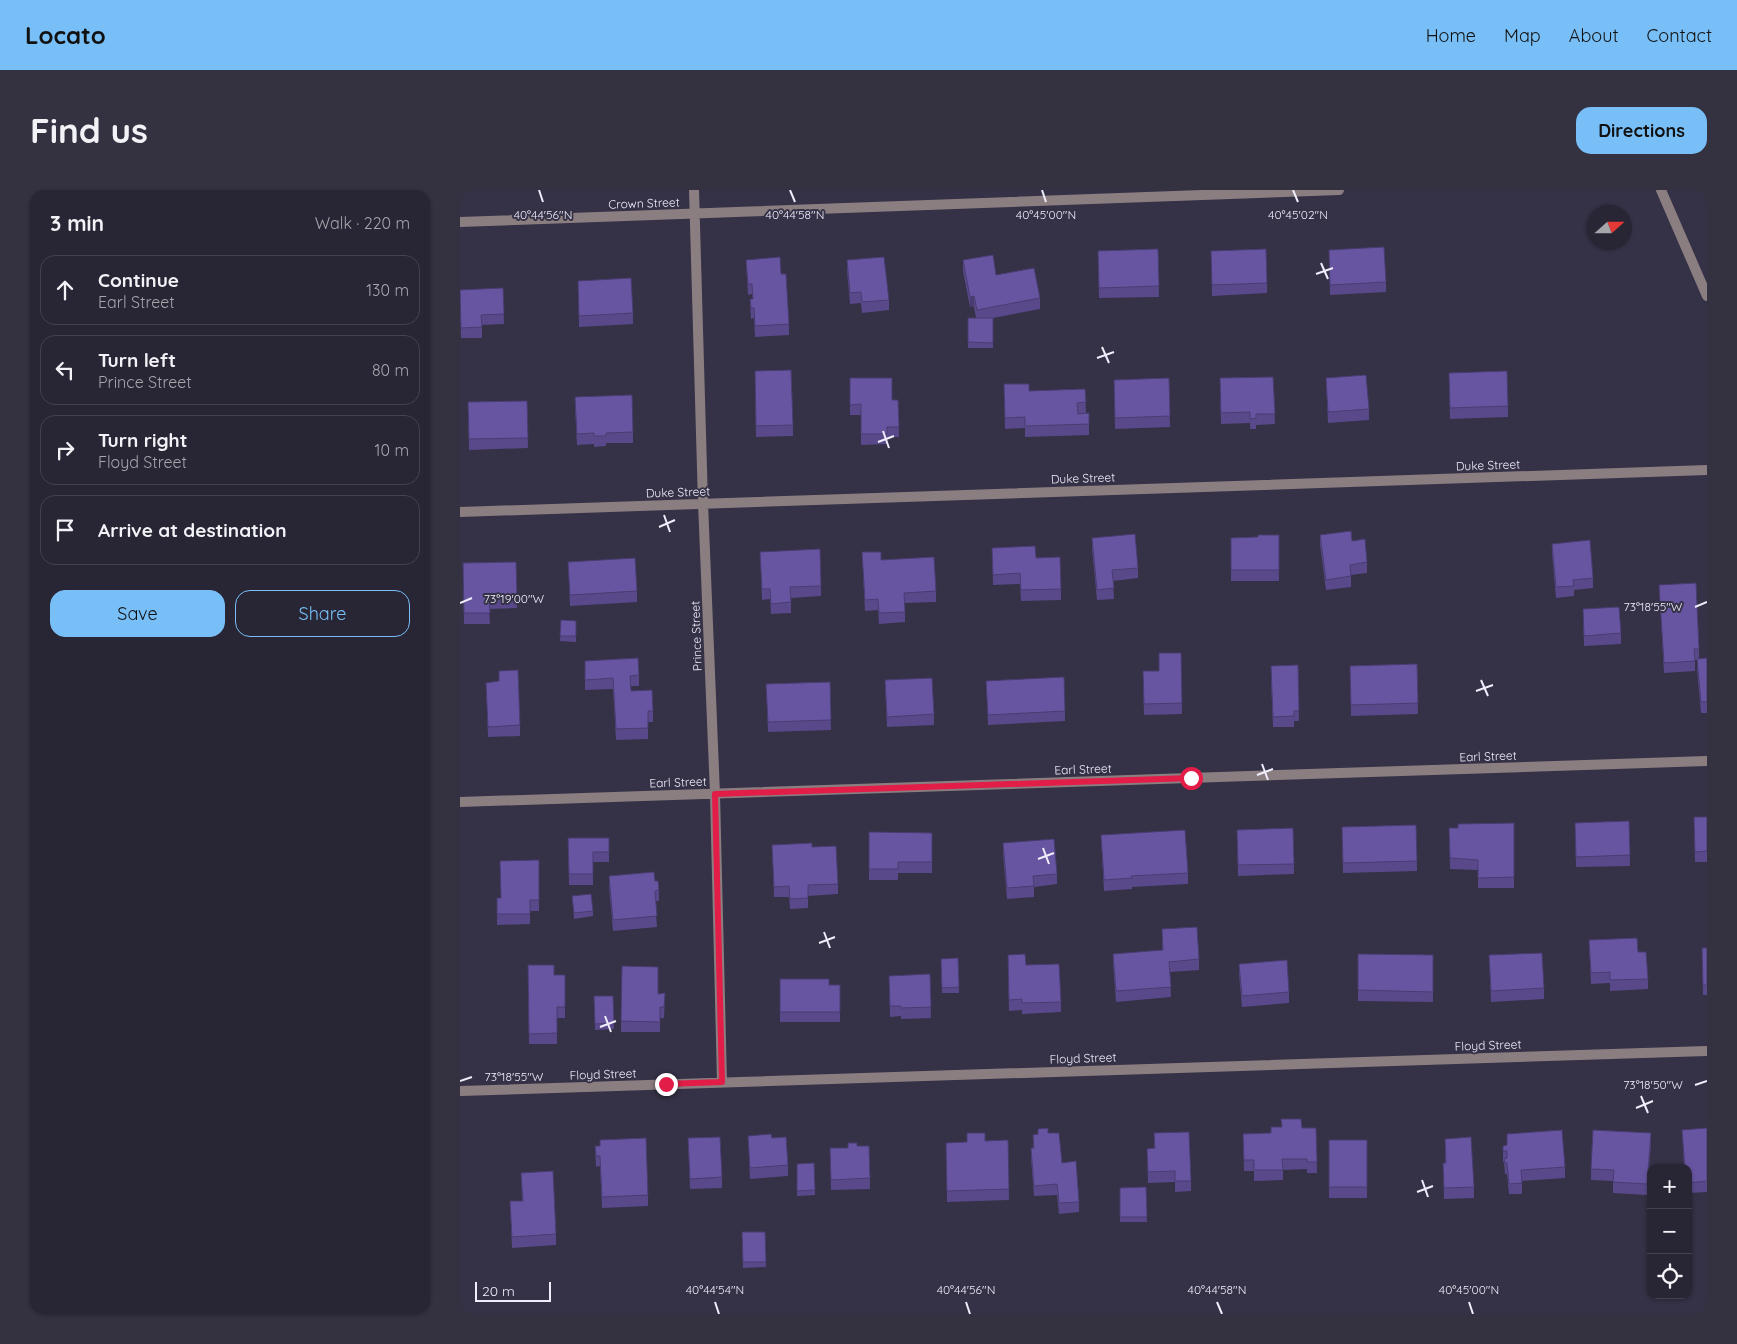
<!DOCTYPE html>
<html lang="en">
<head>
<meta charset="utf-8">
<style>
	body { margin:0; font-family:Quicksand,sans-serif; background:#343140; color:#f1f3f6 }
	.controls { position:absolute; right:15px; bottom:15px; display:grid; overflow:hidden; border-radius:10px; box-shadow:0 1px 4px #0004 }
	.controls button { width:45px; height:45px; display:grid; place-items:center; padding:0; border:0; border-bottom:1px solid #44424f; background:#282534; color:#f1f3f6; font:25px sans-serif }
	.compass { position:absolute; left:1127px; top:15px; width:45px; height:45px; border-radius:50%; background:#282534; box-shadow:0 1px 4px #0004; rotate:69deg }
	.scale { position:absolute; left:15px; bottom:12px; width:76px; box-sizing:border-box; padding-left:5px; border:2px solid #efedfb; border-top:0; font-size:14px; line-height:18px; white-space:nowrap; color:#efedfb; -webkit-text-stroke:4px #353146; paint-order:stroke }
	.stop { position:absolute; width:15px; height:15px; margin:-11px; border:4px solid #e11d48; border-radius:50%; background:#fff }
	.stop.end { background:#e11d48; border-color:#fff; box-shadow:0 1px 5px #0008 }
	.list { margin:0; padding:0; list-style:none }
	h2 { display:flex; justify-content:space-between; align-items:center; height:65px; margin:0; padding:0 20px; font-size:21px }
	h2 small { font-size:16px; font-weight:400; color:#a5a5ac }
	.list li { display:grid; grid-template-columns:32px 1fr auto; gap:15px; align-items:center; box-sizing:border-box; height:70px; margin:0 10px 10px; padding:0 10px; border:1px solid #44424f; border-radius:15px }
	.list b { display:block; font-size:19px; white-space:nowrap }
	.list p { margin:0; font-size:16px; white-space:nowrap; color:#a5a5ac }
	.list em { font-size:16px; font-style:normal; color:#a5a5ac }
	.actions { display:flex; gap:10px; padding:15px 20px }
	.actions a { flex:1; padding:11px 0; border:1px solid #78bff7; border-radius:15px; text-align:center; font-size:18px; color:#78bff7 }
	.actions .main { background:#78bff7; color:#111 }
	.icon { flex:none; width:28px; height:28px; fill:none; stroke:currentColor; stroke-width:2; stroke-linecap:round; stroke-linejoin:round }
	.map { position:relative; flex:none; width:1247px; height:1124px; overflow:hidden; border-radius:15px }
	header { display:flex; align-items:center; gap:30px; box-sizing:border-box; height:70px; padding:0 25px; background:#78bff7; color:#111 }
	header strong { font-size:24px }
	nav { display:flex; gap:28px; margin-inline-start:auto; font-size:18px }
	.intro { display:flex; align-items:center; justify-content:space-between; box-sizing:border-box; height:120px; padding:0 30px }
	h1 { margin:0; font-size:35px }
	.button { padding:12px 22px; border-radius:15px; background:#78bff7; color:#111; font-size:18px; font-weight:700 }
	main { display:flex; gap:30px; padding:0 30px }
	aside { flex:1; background:#282534; border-radius:15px; box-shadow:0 1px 4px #0004 }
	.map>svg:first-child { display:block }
</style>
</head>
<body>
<header>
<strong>Locato</strong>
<nav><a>Home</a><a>Map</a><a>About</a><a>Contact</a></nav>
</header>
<div class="intro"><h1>Find us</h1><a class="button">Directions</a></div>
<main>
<aside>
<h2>3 min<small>Walk · 220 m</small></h2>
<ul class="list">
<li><svg class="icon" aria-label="ahead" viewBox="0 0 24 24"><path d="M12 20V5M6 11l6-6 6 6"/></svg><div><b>Continue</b><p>Earl Street</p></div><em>130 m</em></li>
<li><svg class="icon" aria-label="left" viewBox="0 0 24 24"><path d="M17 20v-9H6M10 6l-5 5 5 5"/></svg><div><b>Turn left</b><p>Prince Street</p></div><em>80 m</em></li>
<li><svg class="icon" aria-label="right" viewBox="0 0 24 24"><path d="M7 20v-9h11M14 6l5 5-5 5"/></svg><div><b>Turn right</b><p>Floyd Street</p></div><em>10 m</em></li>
<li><svg class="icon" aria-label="arrive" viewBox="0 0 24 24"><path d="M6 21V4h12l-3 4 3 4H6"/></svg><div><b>Arrive at destination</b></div></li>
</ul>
<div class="actions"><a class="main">Save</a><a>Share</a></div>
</aside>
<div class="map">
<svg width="1247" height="1124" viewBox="0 0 1247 1124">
	<rect width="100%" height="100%" fill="#353146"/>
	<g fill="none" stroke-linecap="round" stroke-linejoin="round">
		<!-- street -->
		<path stroke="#8b7e81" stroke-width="10" d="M 234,0 L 243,313 L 255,604 L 262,892
			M 1201,0 L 1247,106
			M 0,32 L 879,0
			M 0,322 L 1247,280
			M 0,612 L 1247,571
			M 0,901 L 1247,861"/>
	</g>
	<!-- wall -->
	<path fill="#59498a" d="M 698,59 L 699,107 L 639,108 L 638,61 Z
		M 869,60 L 926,92 L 926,102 L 870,105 Z
		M 751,61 L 807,93 L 807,103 L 752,106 Z
		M 286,70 L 321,84 L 329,134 L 329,145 L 295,147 L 294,128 L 291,129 L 290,109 L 293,109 L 292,104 L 288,105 Z
		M 387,70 L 429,110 L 429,120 L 402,123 L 401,113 L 390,114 L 387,81 Z
		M 503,70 L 536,85 L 580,108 L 580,119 L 533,128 L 533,158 L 508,158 L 508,128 L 516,128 L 514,117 L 510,117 L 503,81 Z
		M 118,91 L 173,123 L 173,134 L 119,137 Z
		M 43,98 L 44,134 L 22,135 L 22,148 L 1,148 L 0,100 Z
		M 813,187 L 815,234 L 796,235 L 796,239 L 790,239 L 790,233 L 761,234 L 760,199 Z
		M 390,188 L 432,210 L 438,210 L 439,247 L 427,247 L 427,254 L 401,255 L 401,225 L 390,225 Z
		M 709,188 L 710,237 L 655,239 L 654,190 Z
		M 866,188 L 909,219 L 909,230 L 868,233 Z
		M 295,192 L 333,235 L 333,246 L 296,247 Z
		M 544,194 L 569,201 L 625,199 L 626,223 L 629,223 L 629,245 L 565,247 L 565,238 L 545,239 Z
		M 989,194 L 1048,216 L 1048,227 L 990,229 Z
		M 67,211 L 68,258 L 9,260 L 8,212 Z
		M 115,217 L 173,242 L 173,253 L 146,253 L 146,256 L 134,257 L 134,254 L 117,255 Z
		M 819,345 L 819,391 L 771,391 L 771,348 L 798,347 Z
		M 860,345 L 892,351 L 907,372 L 907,383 L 891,385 L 891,397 L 866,400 L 860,355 Z
		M 632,348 L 678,378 L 678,388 L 653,391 L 654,409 L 637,410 L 632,359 Z
		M 1092,354 L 1133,388 L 1133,398 L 1114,400 L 1114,406 L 1096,408 L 1092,364 Z
		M 532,358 L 576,368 L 601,399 L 601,410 L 561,411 L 560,394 L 533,395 Z
		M 300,362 L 361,396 L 361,406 L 331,408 L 331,423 L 311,424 L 310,409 L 302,410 Z
		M 402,362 L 421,370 L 476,401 L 476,412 L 445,413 L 445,432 L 419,434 L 418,420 L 405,421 Z
		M 56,372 L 57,418 L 29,419 L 30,434 L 4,434 L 3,373 Z
		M 108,372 L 177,401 L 177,412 L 110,416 Z
		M 1199,395 L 1239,459 L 1239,469 L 1247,468 L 1247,523 L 1241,523 L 1237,480 L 1237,470 L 1235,470 L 1235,481 L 1204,483 Z
		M 1123,419 L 1161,443 L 1161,454 L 1124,456 Z
		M 101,430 L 116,431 L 116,452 L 100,451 Z
		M 721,463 L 722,524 L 684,525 L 683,492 L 699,481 Z
		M 125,471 L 179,485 L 179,496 L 171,496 L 171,501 L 193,521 L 193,532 L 188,532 L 188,549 L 156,550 L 153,499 L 125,500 Z
		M 957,474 L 958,524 L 891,526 L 890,476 Z
		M 838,475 L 839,531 L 834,531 L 834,537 L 813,537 L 811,486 Z
		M 425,490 L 474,524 L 474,535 L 427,537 Z
		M 39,491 L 60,535 L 60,546 L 28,547 L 26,493 Z
		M 526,491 L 605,521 L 605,531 L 528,535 Z
		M 370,492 L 371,540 L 308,542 L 306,494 Z
		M 1234,627 L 1247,627 L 1247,672 L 1235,672 Z
		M 1169,631 L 1170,676 L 1116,677 L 1115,633 Z
		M 1054,633 L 1054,698 L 1018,698 L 1018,680 L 990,679 L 989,638 L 998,638 Z
		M 956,635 L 957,681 L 883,683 L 882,637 Z
		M 777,640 L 834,674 L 834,684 L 778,686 Z
		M 409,642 L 472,643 L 472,683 L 438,683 L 438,690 L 409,690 Z
		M 641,645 L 728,683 L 728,694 L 672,697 L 672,699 L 644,701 Z
		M 108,648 L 149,648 L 149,672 L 133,672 L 133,695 L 109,695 Z
		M 543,653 L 597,684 L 597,694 L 574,697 L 574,707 L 547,709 L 543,664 Z
		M 312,655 L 352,657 L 378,694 L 378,704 L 348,706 L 348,718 L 330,719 L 329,707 L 314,707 Z
		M 79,670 L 79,721 L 70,721 L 70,734 L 37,735 L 37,708 L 41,708 Z
		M 149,686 L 195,691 L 199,700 L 199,711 L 195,711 L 197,737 L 153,741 L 149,696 Z
		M 112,706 L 133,721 L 133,726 L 114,729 Z
		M 702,739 L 739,769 L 739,780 L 710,782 L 711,807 L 656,812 L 653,774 L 653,764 L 702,760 Z
		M 1129,750 L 1178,762 L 1188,789 L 1188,799 L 1150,801 L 1150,793 L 1131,794 Z
		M 1247,758 L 1247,805 L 1243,805 L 1242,769 Z
		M 898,764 L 973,765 L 973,812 L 898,811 Z
		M 1029,765 L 1084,798 L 1084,809 L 1031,812 Z
		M 498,768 L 499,803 L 482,803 L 481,769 Z
		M 779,774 L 829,802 L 829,813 L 782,817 L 779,784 Z
		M 68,775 L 94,785 L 105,785 L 105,828 L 97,828 L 97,854 L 69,854 Z
		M 548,775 L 566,775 L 601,812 L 601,822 L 562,824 L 562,820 L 549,821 Z
		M 162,776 L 198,804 L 205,803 L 204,828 L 200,828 L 200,842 L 161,842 Z
		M 470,784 L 471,828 L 441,829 L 441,826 L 430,827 L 429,786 Z
		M 320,789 L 369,795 L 380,795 L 380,832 L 320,832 Z
		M 134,806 L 153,806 L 154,839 L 135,840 Z
		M 842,938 L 856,938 L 857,983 L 847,983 L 847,979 L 823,980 L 823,990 L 794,991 L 794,981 L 784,981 L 783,944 L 811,943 Z
		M 1247,938 L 1247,1002 L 1228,1003 L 1228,978 L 1224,978 L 1222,940 Z
		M 578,939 L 588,943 L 619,1012 L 619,1022 L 599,1024 L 597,1005 L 574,1006 L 571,969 L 571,958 L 573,958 L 573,945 L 578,944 Z
		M 694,943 L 731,991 L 731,1001 L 715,1002 L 715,992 L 688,993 L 687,959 L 694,958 Z
		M 1047,944 L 1105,977 L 1105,988 L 1062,991 L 1062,1004 L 1049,1004 L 1047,984 L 1045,984 L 1044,972 L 1043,972 L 1043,956 L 1047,955 Z
		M 288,946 L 312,948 L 328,975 L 328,986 L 290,989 Z
		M 228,948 L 262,987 L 262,998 L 230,999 Z
		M 985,949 L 1014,997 L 1014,1008 L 984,1009 L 983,973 L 985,973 Z
		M 548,950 L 549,1010 L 487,1012 L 486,953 Z
		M 869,950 L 907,950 L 907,1008 L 869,1008 Z
		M 388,953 L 397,956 L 410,988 L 410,999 L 371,1000 L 370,958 L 388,958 Z
		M 1191,953 L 1187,1005 L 1153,1003 L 1153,991 L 1131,990 L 1131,979 Z
		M 135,956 L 140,956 L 188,1005 L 188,1016 L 142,1018 L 140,976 L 136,977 Z
		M 354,973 L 355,1005 L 337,1006 L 337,974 Z
		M 61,983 L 96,1044 L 96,1055 L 52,1058 L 50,1011 L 62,1011 Z
		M 686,997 L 687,1032 L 660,1032 L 660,998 Z
		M 282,1042 L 305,1042 L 306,1077 L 283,1078 Z"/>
	<!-- shaded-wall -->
	<path fill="#493c71" d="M 514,106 L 514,117 L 510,117 L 510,107 Z
		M 1191,943 L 1191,953 L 1187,1005 L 1187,994 Z"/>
	<!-- building -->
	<path fill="#6855a1" stroke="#493c71" d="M 924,57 L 926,92 L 870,95 L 869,60 Z
		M 698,59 L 699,96 L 639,98 L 638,61 Z
		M 806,59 L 807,93 L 752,95 L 751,61 Z
		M 533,65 L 536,85 L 574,78 L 580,108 L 517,120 L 514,106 L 510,107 L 503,70 Z
		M 320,67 L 321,84 L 326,84 L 329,134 L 295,136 L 294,118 L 291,118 L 290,109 L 293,109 L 292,94 L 288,94 L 286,70 Z
		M 424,67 L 429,110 L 402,112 L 401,102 L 390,103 L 387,70 Z
		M 171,88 L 173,123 L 119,126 L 118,91 Z
		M 43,98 L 44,124 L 21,125 L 22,137 L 1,138 L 0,100 Z
		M 508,128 L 533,128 L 533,153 L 508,152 Z
		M 331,180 L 333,235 L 296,236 L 295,181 Z
		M 1047,181 L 1048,216 L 990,218 L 989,183 Z
		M 906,185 L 909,219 L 868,222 L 866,188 Z
		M 813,187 L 815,224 L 796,224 L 796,228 L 790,229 L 790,222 L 761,223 L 760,188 Z
		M 390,188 L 432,188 L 432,210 L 438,210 L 439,237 L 427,237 L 427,244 L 401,244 L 401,214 L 390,215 Z
		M 709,188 L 710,226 L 655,228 L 654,190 Z
		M 544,194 L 569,194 L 569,201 L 625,199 L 626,212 L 617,213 L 618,224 L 629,223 L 629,234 L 565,236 L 565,227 L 545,228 Z
		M 172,205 L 173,242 L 146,243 L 146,246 L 134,246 L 134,243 L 117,244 L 115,207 Z
		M 67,211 L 68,248 L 9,249 L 8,212 Z
		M 891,341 L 892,351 L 905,349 L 907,372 L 890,375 L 891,386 L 866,390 L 860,345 Z
		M 675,344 L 678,378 L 652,380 L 654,398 L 637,400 L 632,348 Z
		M 798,345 L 819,345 L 819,380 L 771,380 L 771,348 L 798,347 Z
		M 1130,350 L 1133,388 L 1113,390 L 1114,396 L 1096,397 L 1092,354 Z
		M 575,356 L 576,368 L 600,367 L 601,399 L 561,400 L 560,383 L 533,385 L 532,358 Z
		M 360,359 L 361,396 L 330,397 L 331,412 L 311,414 L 310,399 L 302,399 L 300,362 Z
		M 402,362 L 421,362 L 421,370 L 474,367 L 476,401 L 444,403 L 445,422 L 419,423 L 418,409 L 405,410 Z
		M 175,368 L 177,401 L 110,405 L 108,372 Z
		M 56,372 L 57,408 L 29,408 L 30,423 L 4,423 L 3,373 Z
		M 1236,393 L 1239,459 L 1234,459 L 1235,471 L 1204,473 L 1199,395 Z
		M 1159,417 L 1161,443 L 1124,446 L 1123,419 Z
		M 101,430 L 116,431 L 116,446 L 100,446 Z
		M 699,463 L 721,463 L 722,513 L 684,514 L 683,481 L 699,481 Z
		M 178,468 L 179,485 L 170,486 L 171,501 L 192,500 L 193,521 L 188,521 L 188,538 L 156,539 L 153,488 L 125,490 L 125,471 Z
		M 1247,468 L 1247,512 L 1241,512 L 1237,469 Z
		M 957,474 L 958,513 L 891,515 L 890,476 Z
		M 838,475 L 839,521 L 834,521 L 834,526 L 813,527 L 811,476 Z
		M 58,480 L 60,535 L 28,537 L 26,493 L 39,491 L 39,481 Z
		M 604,487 L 605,521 L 528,525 L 526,491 Z
		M 472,488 L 474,524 L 427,527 L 425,490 Z
		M 370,492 L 371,530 L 308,532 L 306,494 Z
		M 1234,627 L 1247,627 L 1247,661 L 1235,662 Z
		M 1169,631 L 1170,665 L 1116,667 L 1115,633 Z
		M 1054,633 L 1054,687 L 1018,688 L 1018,670 L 990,668 L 989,638 L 998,638 L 998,634 Z
		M 956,635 L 957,671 L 883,673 L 882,637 Z
		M 833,638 L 834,674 L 778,675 L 777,640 Z
		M 725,640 L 728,683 L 671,686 L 672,688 L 644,690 L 641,645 Z
		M 409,642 L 472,643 L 472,672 L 438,672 L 438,679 L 409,679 Z
		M 108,648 L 149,648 L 149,662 L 133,662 L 133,684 L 109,684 Z
		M 594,649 L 597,684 L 573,686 L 574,696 L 547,698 L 543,653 Z
		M 352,653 L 352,657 L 376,656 L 378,694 L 348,695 L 348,708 L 330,709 L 329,696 L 314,697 L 312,655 Z
		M 79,670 L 79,710 L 70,710 L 70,724 L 37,724 L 37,708 L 41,708 L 40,671 Z
		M 194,682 L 195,691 L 198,691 L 199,700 L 195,701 L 197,726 L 153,730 L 149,686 Z
		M 131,704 L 133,721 L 114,723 L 112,706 Z
		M 737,737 L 739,769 L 709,772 L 711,797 L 656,801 L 653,764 L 703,760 L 702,739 Z
		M 1177,748 L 1178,762 L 1186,762 L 1188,789 L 1150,790 L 1150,782 L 1131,783 L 1129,750 Z
		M 1242,758 L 1247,758 L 1247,795 L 1243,795 Z
		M 1082,763 L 1084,798 L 1031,801 L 1029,765 Z
		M 565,764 L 566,775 L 599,774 L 601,812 L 562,813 L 562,809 L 549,810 L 548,765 Z
		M 898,764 L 973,765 L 973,802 L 898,800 Z
		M 498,768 L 499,797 L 482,798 L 481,769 Z
		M 827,770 L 829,802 L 782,806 L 779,774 Z
		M 68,775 L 94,775 L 94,785 L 105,785 L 105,817 L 97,817 L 97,843 L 69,844 Z
		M 162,776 L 198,777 L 198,804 L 205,803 L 204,817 L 200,817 L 200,832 L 161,831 Z
		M 470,784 L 471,817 L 441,818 L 441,816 L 430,816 L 429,786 Z
		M 320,789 L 369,789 L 369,795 L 380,795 L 380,822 L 320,822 Z
		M 134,806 L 153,806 L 154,833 L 135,834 Z
		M 821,929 L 841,929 L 842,938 L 856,938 L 857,972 L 847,972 L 847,969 L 822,969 L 823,980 L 794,980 L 794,970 L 784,970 L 783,944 L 811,943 L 811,937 L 822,937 Z
		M 588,938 L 588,943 L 599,943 L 602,973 L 616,971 L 619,1012 L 599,1013 L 597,994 L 574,996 L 571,958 L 574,958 L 573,945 L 578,944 L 578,939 Z
		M 1247,938 L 1247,991 L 1228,993 L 1228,978 L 1225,978 L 1222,940 Z
		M 1102,940 L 1105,977 L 1061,980 L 1062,993 L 1049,994 L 1047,973 L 1045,973 L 1044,969 L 1047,968 L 1047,961 L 1043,961 L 1043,956 L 1047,955 L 1047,944 Z
		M 1133,940 L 1191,943 L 1187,994 L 1153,992 L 1154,980 L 1131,979 Z
		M 729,942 L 731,991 L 715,991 L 715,981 L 688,982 L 687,959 L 695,958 L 694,943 Z
		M 507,943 L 525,943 L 525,951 L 548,950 L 549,999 L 487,1001 L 486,953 L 507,952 Z
		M 311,944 L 312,948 L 326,947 L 328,975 L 290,978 L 288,946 Z
		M 260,947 L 262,987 L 230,989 L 228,948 Z
		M 1011,947 L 1014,997 L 984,998 L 983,973 L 986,973 L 985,949 Z
		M 186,948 L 188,1005 L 142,1007 L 140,966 L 136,966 L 135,956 L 140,956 L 140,950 Z
		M 869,950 L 907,950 L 907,997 L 869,997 Z
		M 388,953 L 397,953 L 397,956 L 409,956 L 410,988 L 371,990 L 370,958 L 388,958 Z
		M 354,973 L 355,1000 L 337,1001 L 337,974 Z
		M 93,981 L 96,1044 L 52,1047 L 50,1011 L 63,1011 L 61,983 Z
		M 686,997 L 687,1027 L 660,1027 L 660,998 Z
		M 282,1042 L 305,1042 L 306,1072 L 283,1072 Z"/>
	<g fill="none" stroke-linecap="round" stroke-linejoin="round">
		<!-- route -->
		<path stroke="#e11d48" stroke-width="6" d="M 206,894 L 262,892 L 255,604 L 731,588"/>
	</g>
	<!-- ticks -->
	<path fill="none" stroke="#efedfb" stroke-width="2" d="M 79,0 L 83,12M 330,0 L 335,12M 582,0 L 586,12M 833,0 L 838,12M 861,73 L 868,89M 856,84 L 873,78M 642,157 L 649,173M 637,168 L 654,162M 423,241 L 429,258M 418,252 L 434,246M 204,325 L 210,342M 199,337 L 215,330M 0,413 L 12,408M 1235,417 L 1247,412M 1021,490 L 1028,506M 1016,501 L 1033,495M 802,574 L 808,590M 797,585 L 813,579M 583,658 L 589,674M 578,669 L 594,663M 364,742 L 370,758M 359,753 L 375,747M 145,826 L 151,842M 140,837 L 156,831M 0,891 L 12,887M 1235,895 L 1247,891M 1181,906 L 1188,923M 1176,918 L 1193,911M 962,990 L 968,1007M 957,1002 L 973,996M 255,1112 L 259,1124M 506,1112 L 510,1124M 757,1112 L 762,1124M 1009,1112 L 1013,1124"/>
	<g text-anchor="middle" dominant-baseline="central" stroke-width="4" stroke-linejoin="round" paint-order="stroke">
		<!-- street labels -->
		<g font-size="12" fill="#efedfb" stroke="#353146">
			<text transform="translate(184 13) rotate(-2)">Crown Street</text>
			<text transform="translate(1028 275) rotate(-2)">Duke Street</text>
			<text transform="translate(623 288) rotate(-2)">Duke Street</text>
			<text transform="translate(218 302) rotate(-2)">Duke Street</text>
			<text transform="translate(236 446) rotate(-92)">Prince Street</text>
			<text transform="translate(1028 566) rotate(-2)">Earl Street</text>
			<text transform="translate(623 579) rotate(-2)">Earl Street</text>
			<text transform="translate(218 592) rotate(-2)">Earl Street</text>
			<text transform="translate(1028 855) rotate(-2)">Floyd Street</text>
			<text transform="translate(623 868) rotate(-2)">Floyd Street</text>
			<text transform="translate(143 884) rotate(-2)">Floyd Street</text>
		</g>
	</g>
	<g font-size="12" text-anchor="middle" fill="#efedfb" stroke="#353146" stroke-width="4" stroke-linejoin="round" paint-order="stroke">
		<text x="83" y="29">40°44'56"N</text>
		<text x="335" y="29">40°44'58"N</text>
		<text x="586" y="29">40°45'00"N</text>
		<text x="838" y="29">40°45'02"N</text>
		<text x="54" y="413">73°19'00"W</text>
		<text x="1193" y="421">73°18'55"W</text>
		<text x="54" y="891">73°18'55"W</text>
		<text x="1193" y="899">73°18'50"W</text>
		<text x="255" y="1104">40°44'54"N</text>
		<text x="506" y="1104">40°44'56"N</text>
		<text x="757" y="1104">40°44'58"N</text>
		<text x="1009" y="1104">40°45'00"N</text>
	</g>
</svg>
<div class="controls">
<button>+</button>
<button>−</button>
<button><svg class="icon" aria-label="locate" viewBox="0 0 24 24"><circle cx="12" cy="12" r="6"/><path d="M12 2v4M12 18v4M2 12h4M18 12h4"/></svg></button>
</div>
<svg class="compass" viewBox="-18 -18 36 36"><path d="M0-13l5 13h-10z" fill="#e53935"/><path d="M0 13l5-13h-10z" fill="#a5a5ac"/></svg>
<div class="scale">20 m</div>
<div class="stop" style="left:731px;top:588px"></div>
<div class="stop end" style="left:206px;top:894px"></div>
</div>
</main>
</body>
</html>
